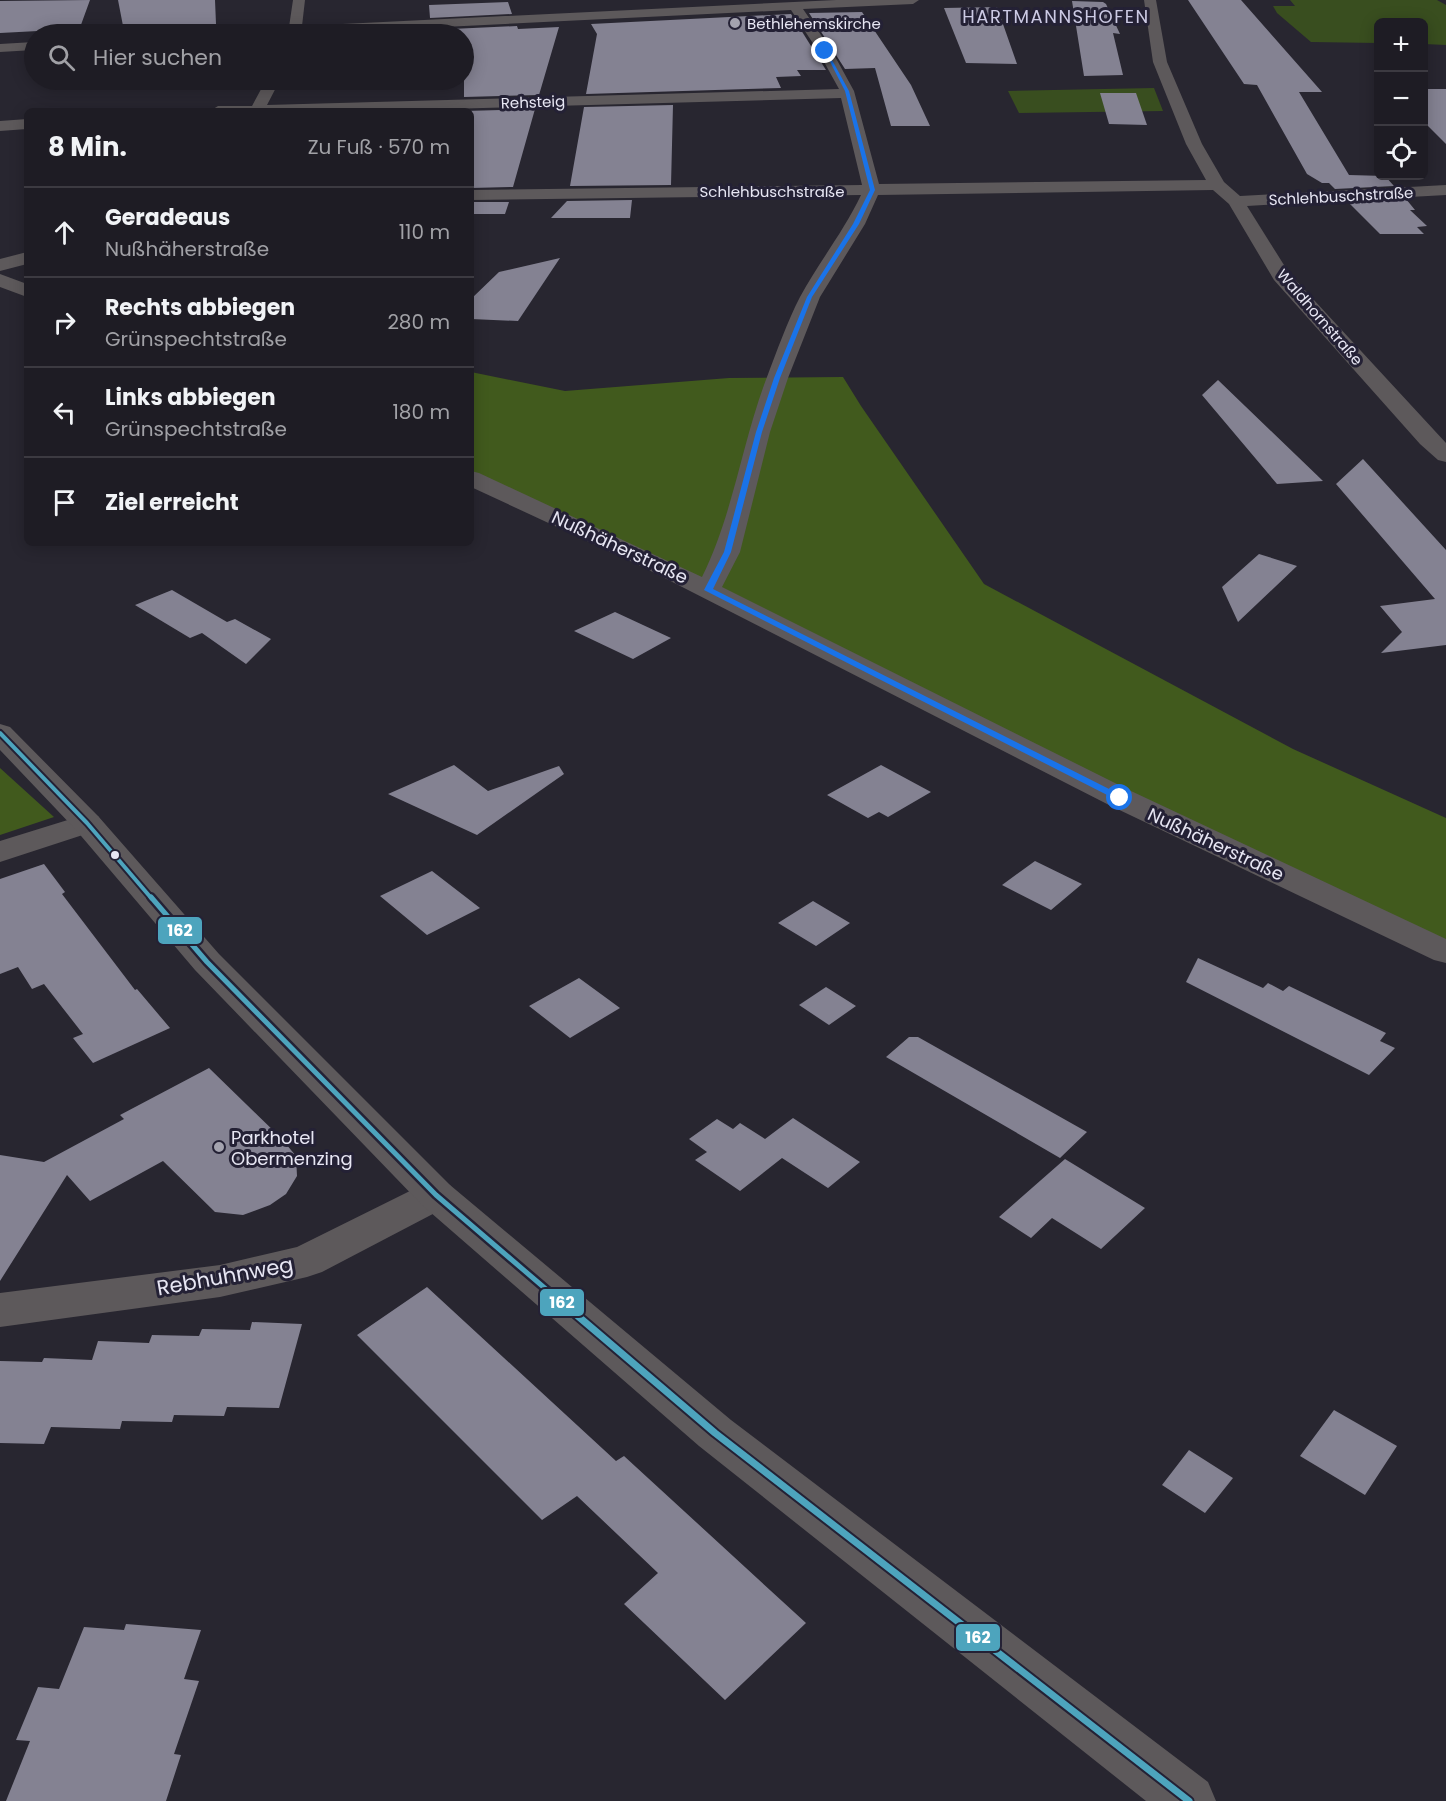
<!DOCTYPE html>
<html lang="de">
<head>
<meta charset="utf-8">
<style>
	body { margin:0; font-family:Poppins,sans-serif; background:#2b2931; color:#f1f3f6 }
	.controls { position:absolute; right:18px; top:18px; display:grid; overflow:hidden; border-radius:9px; box-shadow:0 3px 15px #0003 }
	.controls button { width:54px; height:54px; display:grid; place-items:center; padding:0; border:0; border-bottom:2px solid #3c3a41; background:#1e1c24; color:#f1f3f6; font:30px sans-serif }
	.stop { position:absolute; width:18px; height:18px; margin:-14px; border:4px solid #1a73e8; border-radius:50%; background:#fff }
	.stop.end { background:#1a73e8; border-color:#fff; box-shadow:0 2px 6px #0008 }
	.list { margin:0; padding:0; list-style:none }
	h2 { display:flex; justify-content:space-between; align-items:center; height:78px; margin:0; padding:0 24px; font-size:26px }
	h2 small { font-size:20px; font-weight:400; color:#a1a1a6 }
	.list li { display:grid; grid-template-columns:39px 1fr auto; gap:18px; align-items:center; box-sizing:border-box; height:90px; padding:0 24px; border-top:2px solid #3c3a41 }
	.list b { display:block; font-size:22px; white-space:nowrap }
	.list p { margin:0; font-size:20px; white-space:nowrap; color:#a1a1a6 }
	.list em { font-size:20px; font-style:normal; color:#a1a1a6 }
	.icon { flex:none; width:33px; height:33px; fill:none; stroke:currentColor; stroke-width:2; stroke-linecap:round; stroke-linejoin:round }
	.map { position:relative; flex:none; width:1446px; height:1801px; overflow:hidden }
	.search { position:absolute; background:#1e1c24; box-shadow:0 3px 15px #0003; left:24px; top:24px; width:450px; height:66px; display:flex; align-items:center; gap:15px; box-sizing:border-box; padding:0 21px; border-radius:33px; color:#a1a1a6; font-size:22px }
	.panel { position:absolute; background:#1e1c24; box-shadow:0 3px 15px #0003; left:24px; top:108px; width:450px; height:438px; border-radius:9px }
	.map>svg:first-child { display:block }
</style>
</head>
<body>
<div class="map">
<svg width="1446" height="1801" viewBox="0 0 1446 1801">
	<rect width="100%" height="100%" fill="#282630"/>
	<!-- green -->
	<path fill="#394e1f" d="M 1290,0 L 1437,0 L 1446,5 L 1446,45 L 1424,44 L 1424,22 L 1378,22 L 1378,43 L 1311,42 L 1277,13 L 1273,6 L 1295,6 Z
		M 1154,88 L 1163,111 L 1019,113 L 1008,91 Z"/>
	<!-- forest -->
	<path fill="#415a1d" d="M 471,372 L 565,391 L 729,378 L 843,377 L 861,406 L 984,584 L 1293,749 L 1446,818 L 1446,952 L 471,478 Z
		M 0,768 L 54,817 L 0,835 Z"/>
	<!-- building -->
	<path fill="#848292" d="M 90,0 L 78,33 L 37,34 L 38,31 L 0,33 L 0,1 Z
		M 118,0 L 215,0 L 216,24 L 182,27 L 184,34 L 162,34 L 164,28 L 124,31 Z
		M 1188,0 L 1241,0 L 1322,92 L 1299,92 L 1349,175 L 1385,176 L 1394,186 L 1335,189 L 1329,183 L 1322,183 L 1307,174 L 1257,85 L 1244,84 Z
		M 1072,1 L 1103,2 L 1106,4 L 1120,34 L 1113,33 L 1123,75 L 1084,76 Z
		M 508,2 L 512,14 L 430,18 L 429,5 Z
		M 997,7 L 1017,64 L 966,63 L 944,8 Z
		M 862,12 L 911,85 L 930,126 L 891,126 L 875,68 L 845,69 L 809,13 Z
		M 791,14 L 826,70 L 797,70 L 801,76 L 776,77 L 781,88 L 586,94 L 597,34 L 591,24 Z
		M 517,26 L 518,29 L 559,27 L 539,95 L 464,97 L 464,34 L 431,34 L 430,30 Z
		M 148,80 L 191,80 L 190,84 L 146,86 Z
		M 1424,89 L 1446,89 L 1446,144 L 1424,122 Z
		M 1100,93 L 1136,93 L 1147,125 L 1109,124 Z
		M 673,105 L 671,185 L 570,186 L 584,107 Z
		M 535,109 L 513,187 L 471,188 L 471,111 L 464,111 Z
		M 1406,199 L 1415,210 L 1410,210 L 1427,226 L 1417,227 L 1424,234 L 1380,234 L 1349,203 Z
		M 632,200 L 630,218 L 551,218 L 567,201 Z
		M 471,202 L 509,202 L 505,214 L 471,214 Z
		M 560,258 L 518,321 L 471,319 L 471,299 L 499,272 Z
		M 1218,380 L 1323,481 L 1277,484 L 1202,395 Z
		M 1363,459 L 1446,550 L 1446,645 L 1381,653 L 1402,632 L 1380,606 L 1435,599 L 1336,484 Z
		M 1259,554 L 1297,566 L 1238,622 L 1222,587 Z
		M 172,590 L 227,622 L 235,619 L 271,639 L 246,664 L 202,633 L 190,638 L 135,605 Z
		M 615,612 L 671,638 L 633,659 L 574,631 Z
		M 454,765 L 488,791 L 559,766 L 564,774 L 477,835 L 388,794 Z
		M 881,765 L 931,792 L 888,817 L 879,812 L 868,818 L 827,795 Z
		M 1035,861 L 1082,884 L 1051,910 L 1002,885 Z
		M 44,864 L 65,892 L 62,894 L 135,990 L 137,989 L 170,1028 L 93,1063 L 73,1038 L 83,1034 L 44,984 L 32,989 L 18,967 L 0,974 L 0,879 Z
		M 432,871 L 480,908 L 427,935 L 380,896 Z
		M 813,901 L 850,923 L 816,946 L 778,923 Z
		M 1198,958 L 1263,988 L 1268,983 L 1283,991 L 1289,986 L 1386,1033 L 1380,1041 L 1395,1048 L 1369,1075 L 1186,982 Z
		M 579,978 L 620,1008 L 570,1038 L 529,1006 Z
		M 826,987 L 856,1006 L 829,1025 L 799,1005 Z
		M 909,1037 L 918,1037 L 1087,1132 L 1060,1158 L 886,1057 Z
		M 209,1068 L 281,1138 L 296,1156 L 297,1176 L 286,1194 L 270,1205 L 243,1215 L 215,1212 L 163,1161 L 90,1201 L 67,1175 L 0,1281 L 0,1155 L 44,1162 L 124,1119 L 120,1115 Z
		M 793,1118 L 860,1162 L 828,1188 L 782,1158 L 740,1191 L 695,1160 L 707,1152 L 689,1139 L 717,1119 L 733,1129 L 740,1123 L 765,1139 Z
		M 1065,1159 L 1145,1208 L 1101,1249 L 1052,1218 L 1031,1238 L 999,1217 Z
		M 427,1287 L 616,1461 L 624,1456 L 806,1623 L 725,1700 L 624,1604 L 658,1573 L 577,1496 L 542,1520 L 357,1335 Z
		M 252,1322 L 302,1324 L 279,1408 L 227,1407 L 224,1416 L 174,1415 L 172,1422 L 122,1421 L 120,1429 L 51,1427 L 44,1444 L 0,1443 L 0,1361 L 42,1362 L 44,1358 L 92,1360 L 98,1341 L 149,1343 L 152,1335 L 199,1336 L 202,1329 L 250,1330 Z
		M 1334,1410 L 1397,1446 L 1365,1495 L 1300,1456 Z
		M 1189,1450 L 1233,1478 L 1205,1513 L 1162,1485 Z
		M 126,1624 L 201,1630 L 184,1679 L 199,1681 L 174,1754 L 181,1755 L 166,1801 L 6,1801 L 30,1741 L 16,1740 L 38,1687 L 59,1689 L 84,1627 L 124,1630 Z"/>
	<g fill="none" stroke-linecap="round" stroke-linejoin="round">
		<!-- minor -->
		<path fill="#5d595b" fill-rule="evenodd" d="M 293,0 L 305,0 L 302,26 L 836,0 L 919,0 L 913,4 L 803,9 L 832,51 L 854,91 L 879,184 L 1206,180 L 1186,144 L 1153,62 L 1144,0 L 1156,0 L 1167,62 L 1202,144 L 1224,182 L 1240,196 L 1446,185 L 1446,195 L 1247,206 L 1289,273 L 1446,443 L 1446,462 L 1438,460 L 1420,444 L 1274,280 L 1229,204 L 1213,190 L 878,195 L 865,224 L 820,297 L 788,378 L 770,432 L 740,552 L 722,587 L 1131,791 L 1446,939 L 1446,963 L 1434,960 L 1109,805 L 641,566 L 471,487 L 471,471 L 479,473 L 702,577 C 733,515 742,442 767,377 C 777,351 787,322 800,297 C 819,262 844,231 861,195 L 471,200 L 471,190 L 862,185 L 841,98 L 374,111 L 210,111 L 218,106 L 252,106 L 266,80 L 280,80 L 267,105 L 839,89 L 818,51 L 791,10 L 300,34 L 211,34 L 218,30 L 289,27 Z
			M 34,42 L 34,50 L 0,52 L 0,44 Z
			M 27,119 L 27,129 L 0,131 L 0,121 Z
			M 27,252 L 27,264 L 0,271 L 0,259 Z
			M 0,274 L 27,284 L 27,297 L 0,287 Z
			M 87,814 L 98,816 L 103,823 L 98,830 L 0,862 L 0,841 Z
			M 436,1180 L 450,1185 L 456,1195 L 450,1205 L 322,1272 L 307,1277 L 220,1297 L 0,1327 L 0,1293 L 220,1265 L 297,1247 L 422,1185 Z"/>
		<!-- tertiary -->
		<path fill="#5d595b" fill-rule="evenodd" d="M 0,724 L 10,727 L 98,816 L 219,954 L 450,1185 L 731,1420 L 1208,1782 L 1216,1801 L 1146,1801 L 699,1446 L 422,1205 L 195,970 L 76,830 L 0,750 Z"/>
		<defs>
			<path id="bus-1-far2" d="M 0,733 L 87,823 L 152,899"/>
			<path id="bus-1-far1" d="M 151,897 L 207,962 L 436,1195 L 554,1296"/>
			<path id="bus-1" d="M 552,1294 L 715,1433 L 1189,1801"/>
		</defs>
		<!-- bus-1-far2 casing -->
		<use href="#bus-1-far2" stroke="#242135" stroke-width="8"/>
		<!-- bus-1-far1 casing -->
		<use href="#bus-1-far1" stroke="#242135" stroke-width="10"/>
		<!-- bus-1 casing -->
		<use href="#bus-1" stroke="#242135" stroke-width="11"/>
		<!-- bus-1-far2 -->
		<use href="#bus-1-far2" stroke="#4da4bd" stroke-width="4"/>
		<!-- bus-1-far1 -->
		<use href="#bus-1-far1" stroke="#4da4bd" stroke-width="5"/>
		<!-- bus-1 -->
		<use href="#bus-1" stroke="#4da4bd" stroke-width="7"/>
	</g>
	<!-- route -->
	<path fill="#1a73e8" d="M 824,50 L 827,51 L 849,91 L 875,190 L 859,224 L 812,297 L 780,378 L 762,432 L 731,552 L 713,589 L 1123,796 L 1123,800 L 1117,800 L 704,590 L 724,552 L 756,432 L 774,378 L 807,297 L 853,224 L 870,190 L 845,91 Z"/>
	<!-- markers -->
	<g fill="#a4a3af" stroke="#242135" stroke-width="2">
		<circle cx="735" cy="23" r="6"/>
		<circle cx="219" cy="1147" r="6"/>
	</g>
	<circle fill="#e7e6f3" stroke="#242135" stroke-width="2" cx="115" cy="855" r="5"/>
	<g text-anchor="middle" dominant-baseline="central" stroke-width="6" stroke-linejoin="round" paint-order="stroke">
		<!-- far-poi labels -->
		<g font-size="15" fill="#e7e6f3" stroke="#242135" text-anchor="start">
			<text x="747" y="23">Bethlehemskirche</text>
		</g>
		<!-- far-street labels -->
		<g font-size="15" fill="#e7e6f3" stroke="#242135">
			<text transform="translate(533 102) rotate(-2)">Rehsteig</text>
			<text x="772" y="191">Schlehbuschstraße</text>
			<text transform="translate(1341 196) rotate(-3)">Schlehbuschstraße</text>
			<text transform="translate(1320 317) rotate(49)">Waldhornstraße</text>
		</g>
		<!-- far-quarter labels -->
		<g font-size="18" letter-spacing="1.5" fill="#cccae4" stroke="#242135">
			<text x="1056" y="16">HARTMANNSHOFEN</text>
		</g>
		<!-- street labels -->
		<g font-size="18" fill="#e7e6f3" stroke="#242135">
			<text transform="translate(620 547) rotate(25)">Nußhäherstraße</text>
			<text transform="translate(1216 844) rotate(25)">Nußhäherstraße</text>
		</g>
		<!-- poi labels -->
		<g font-size="18" fill="#e7e6f3" stroke="#242135" text-anchor="start">
			<text x="231" y="1137">Parkhotel<tspan x="231" dy="21">Obermenzing</tspan></text>
		</g>
		<!-- near-street labels -->
		<g font-size="21" fill="#e7e6f3" stroke="#242135">
			<text transform="translate(225 1276) rotate(-10)">Rebhuhnweg</text>
		</g>
	</g>
	<g stroke="#242135" stroke-width="2">
		<rect x="157" y="916" width="46" height="29" rx="6" fill="#4da4bd"/>
		<rect x="539" y="1288" width="46" height="29" rx="6" fill="#4da4bd"/>
		<rect x="955" y="1623" width="46" height="29" rx="6" fill="#4da4bd"/>
	</g>
	<g font-size="16" text-anchor="middle" font-weight="bold" fill="#fff">
		<text x="180" y="936">162</text>
		<text x="562" y="1308">162</text>
		<text x="978" y="1643">162</text>
	</g>
</svg>
<div class="controls">
<button>+</button>
<button>−</button>
<button><svg class="icon" aria-label="locate" viewBox="0 0 24 24"><circle cx="12" cy="12" r="6"/><path d="M12 2v4M12 18v4M2 12h4M18 12h4"/></svg></button>
</div>
<div class="stop" style="left:1120px;top:798px"></div>
<div class="stop end" style="left:825px;top:51px"></div>
<div class="search"><svg class="icon" aria-label="search" viewBox="0 0 24 24"><circle cx="10" cy="10" r="6"/><path d="M15 15l6 6"/></svg>Hier suchen</div>
<section class="panel">
<h2>8 Min.<small>Zu Fuß · 570 m</small></h2>
<ul class="list">
<li><svg class="icon" aria-label="ahead" viewBox="0 0 24 24"><path d="M12 20V5M6 11l6-6 6 6"/></svg><div><b>Geradeaus</b><p>Nußhäherstraße</p></div><em>110 m</em></li>
<li><svg class="icon" aria-label="right" viewBox="0 0 24 24"><path d="M7 20v-9h11M14 6l5 5-5 5"/></svg><div><b>Rechts abbiegen</b><p>Grünspechtstraße</p></div><em>280 m</em></li>
<li><svg class="icon" aria-label="left" viewBox="0 0 24 24"><path d="M17 20v-9H6M10 6l-5 5 5 5"/></svg><div><b>Links abbiegen</b><p>Grünspechtstraße</p></div><em>180 m</em></li>
<li><svg class="icon" aria-label="arrive" viewBox="0 0 24 24"><path d="M6 21V4h12l-3 4 3 4H6"/></svg><div><b>Ziel erreicht</b></div></li>
</ul>
</section>
</div>
</body>
</html>
